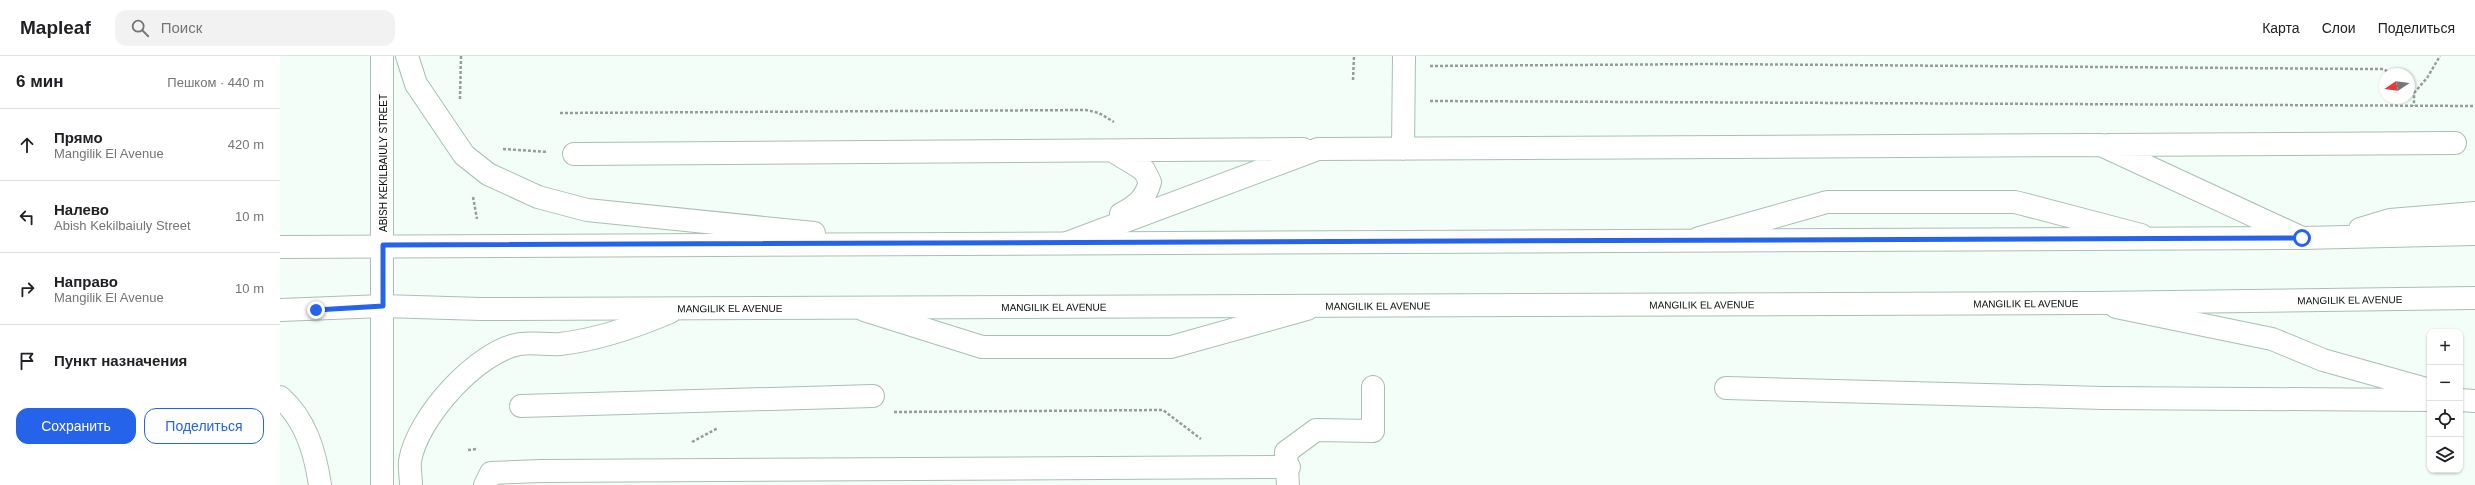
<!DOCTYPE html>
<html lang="ru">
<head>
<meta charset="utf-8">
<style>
	body { margin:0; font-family:Helvetica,sans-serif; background:#f2f2f2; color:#202124 }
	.controls { position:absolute; right:12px; bottom:12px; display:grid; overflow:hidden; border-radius:8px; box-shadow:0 1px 3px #0004 }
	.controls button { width:36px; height:36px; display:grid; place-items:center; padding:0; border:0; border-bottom:1px solid #e0e0e0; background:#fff; color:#202124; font:20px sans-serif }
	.compass { position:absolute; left:2099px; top:12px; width:36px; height:36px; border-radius:50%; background:#fff; box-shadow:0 1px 3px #0004; rotate:257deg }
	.stop { position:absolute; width:12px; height:12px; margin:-9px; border:3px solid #2563eb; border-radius:50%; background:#fff }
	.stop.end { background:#2563eb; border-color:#fff; box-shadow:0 1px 4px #0008 }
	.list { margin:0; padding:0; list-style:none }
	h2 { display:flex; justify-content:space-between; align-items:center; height:52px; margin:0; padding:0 16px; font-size:17px }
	h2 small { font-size:13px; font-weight:400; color:#757577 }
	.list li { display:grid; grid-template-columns:26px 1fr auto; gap:12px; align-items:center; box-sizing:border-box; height:72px; padding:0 16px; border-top:1px solid #e0e0e0 }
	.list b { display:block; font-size:15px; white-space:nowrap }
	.list p { margin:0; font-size:13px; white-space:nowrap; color:#757577 }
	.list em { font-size:13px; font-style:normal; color:#757577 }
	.actions { display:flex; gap:8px; padding:12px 16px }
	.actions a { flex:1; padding:9px 0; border:1px solid #2563eb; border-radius:12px; text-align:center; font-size:14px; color:#2563eb }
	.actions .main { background:#2563eb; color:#fff }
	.icon { flex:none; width:22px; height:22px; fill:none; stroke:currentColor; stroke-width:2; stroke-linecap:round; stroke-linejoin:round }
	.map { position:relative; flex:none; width:2195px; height:429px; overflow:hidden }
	header { display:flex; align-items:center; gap:24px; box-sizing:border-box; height:56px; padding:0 20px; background:#fff; border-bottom:1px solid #e0e0e0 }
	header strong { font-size:19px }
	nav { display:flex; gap:22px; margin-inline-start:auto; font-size:14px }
	.search { width:280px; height:36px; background:#f2f2f2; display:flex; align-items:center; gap:10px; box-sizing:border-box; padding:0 14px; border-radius:12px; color:#757577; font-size:15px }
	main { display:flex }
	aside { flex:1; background:#fff }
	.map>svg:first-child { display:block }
</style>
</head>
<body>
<header>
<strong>Mapleaf</strong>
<div class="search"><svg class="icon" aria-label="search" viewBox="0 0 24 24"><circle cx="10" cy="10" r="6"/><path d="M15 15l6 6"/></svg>Поиск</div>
<nav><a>Карта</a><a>Слои</a><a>Поделиться</a></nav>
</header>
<main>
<aside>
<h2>6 мин<small>Пешком · 440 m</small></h2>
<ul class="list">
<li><svg class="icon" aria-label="ahead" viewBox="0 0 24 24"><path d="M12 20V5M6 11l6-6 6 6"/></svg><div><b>Прямо</b><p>Mangilik El Avenue</p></div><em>420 m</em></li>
<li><svg class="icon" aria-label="left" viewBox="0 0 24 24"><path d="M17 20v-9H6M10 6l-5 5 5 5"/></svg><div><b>Налево</b><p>Abish Kekilbaiuly Street</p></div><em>10 m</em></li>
<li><svg class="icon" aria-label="right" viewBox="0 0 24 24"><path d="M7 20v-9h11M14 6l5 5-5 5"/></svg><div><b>Направо</b><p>Mangilik El Avenue</p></div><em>10 m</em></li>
<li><svg class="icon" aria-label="arrive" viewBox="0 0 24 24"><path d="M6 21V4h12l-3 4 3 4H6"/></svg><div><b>Пункт назначения</b></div></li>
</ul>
<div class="actions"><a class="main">Сохранить</a><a>Поделиться</a></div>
</aside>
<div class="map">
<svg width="2195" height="429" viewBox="0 0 2195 429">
	<rect width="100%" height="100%" fill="#f4fef8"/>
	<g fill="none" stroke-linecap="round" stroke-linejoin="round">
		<defs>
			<path id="minor" d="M 102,0 L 102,429
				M 1828,89 L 2175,87
				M 1123,93 L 1124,0
				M 833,95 L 864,114 L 870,126 C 865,143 857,150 841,158
				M 294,98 L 1023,93
				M 1419,182 L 1547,146 L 1735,146 L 1861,179
				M 787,187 L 1038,93 L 1821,89 L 2022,182
				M 1836,251 L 1992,283 L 2043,304 L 2150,334
				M 584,254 L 702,291 L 891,291 L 1027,253
				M 1446,332 L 1823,342 L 2150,344
				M 2180,344 L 2195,345
				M 241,350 L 593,340
				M 205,429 L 211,417 L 261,415 L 1009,411
				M 1008,429 L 1006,396 L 1036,374 L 1093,375 L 1093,331"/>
			<g id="major">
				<path d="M 127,0 L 136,28 L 184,99 L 208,118 L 258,141 L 307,154 L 534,177"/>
				<path d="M 2080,173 L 2110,164 L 2195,157"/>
				<path d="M 0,191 L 2022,182 L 2195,178"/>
				<path id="s1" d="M 0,254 L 103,250 L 201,253 L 1813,247 L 2195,242"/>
				<path d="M 0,341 C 26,364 35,396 40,429"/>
				<path d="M 131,429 C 131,421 129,412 130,405 C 137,362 197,295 240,288 C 253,286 267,289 280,288 C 316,284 357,270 390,256"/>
			</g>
		</defs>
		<!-- minor casing -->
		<use href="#minor" stroke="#a8c0b1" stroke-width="24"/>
		<!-- major casing -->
		<use href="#major" stroke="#a8c0b1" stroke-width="24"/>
		<!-- path -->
		<path stroke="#959e99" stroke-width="2.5" stroke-dasharray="3 2" stroke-linecap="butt" d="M 1150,10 L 1431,8 L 2087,13 L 2103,13 L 2112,18
			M 1073,24 L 1074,0
			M 2129,31 L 2134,37 L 2134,50
			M 2134,37 L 2147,22 L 2160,0
			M 180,43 L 181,0
			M 1150,45 L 2195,50
			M 280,57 L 806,54 L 819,57 L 834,66
			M 223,93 L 268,96
			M 193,141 L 197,163
			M 614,356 L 883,354 L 921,383
			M 412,386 L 438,372
			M 188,394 L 197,393"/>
		<!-- minor -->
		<use href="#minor" stroke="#fff" stroke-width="22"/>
		<!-- major -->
		<use href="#major" stroke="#fff" stroke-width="22"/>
	</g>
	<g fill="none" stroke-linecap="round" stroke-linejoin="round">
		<!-- route -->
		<path stroke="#2563eb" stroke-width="5" d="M 36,254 L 103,250 L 103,189 L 2022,182"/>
	</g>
	<g text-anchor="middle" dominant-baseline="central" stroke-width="3.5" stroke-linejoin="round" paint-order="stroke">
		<!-- street labels -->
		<g font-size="10" fill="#08100b" stroke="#fff">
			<text transform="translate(103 107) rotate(-90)">ABISH KEKILBAIULY STREET</text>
			<text stroke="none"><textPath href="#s1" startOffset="2070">MANGILIK EL AVENUE</textPath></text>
			<text stroke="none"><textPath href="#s1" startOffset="1746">MANGILIK EL AVENUE</textPath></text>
			<text stroke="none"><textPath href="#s1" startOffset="1422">MANGILIK EL AVENUE</textPath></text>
			<text stroke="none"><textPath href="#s1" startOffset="1098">MANGILIK EL AVENUE</textPath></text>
			<text stroke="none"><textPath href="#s1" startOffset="774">MANGILIK EL AVENUE</textPath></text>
			<text stroke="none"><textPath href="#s1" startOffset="450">MANGILIK EL AVENUE</textPath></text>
		</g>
	</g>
</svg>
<div class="controls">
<button>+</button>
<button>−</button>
<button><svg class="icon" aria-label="locate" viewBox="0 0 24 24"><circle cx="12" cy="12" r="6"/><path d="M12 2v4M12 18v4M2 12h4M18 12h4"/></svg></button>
<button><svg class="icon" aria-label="layers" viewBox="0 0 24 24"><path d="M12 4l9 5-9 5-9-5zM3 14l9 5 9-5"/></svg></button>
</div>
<svg class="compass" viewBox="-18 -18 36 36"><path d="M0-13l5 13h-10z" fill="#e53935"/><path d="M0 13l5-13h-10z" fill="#757577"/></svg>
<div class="stop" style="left:2022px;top:182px"></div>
<div class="stop end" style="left:36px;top:254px"></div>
</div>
</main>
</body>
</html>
